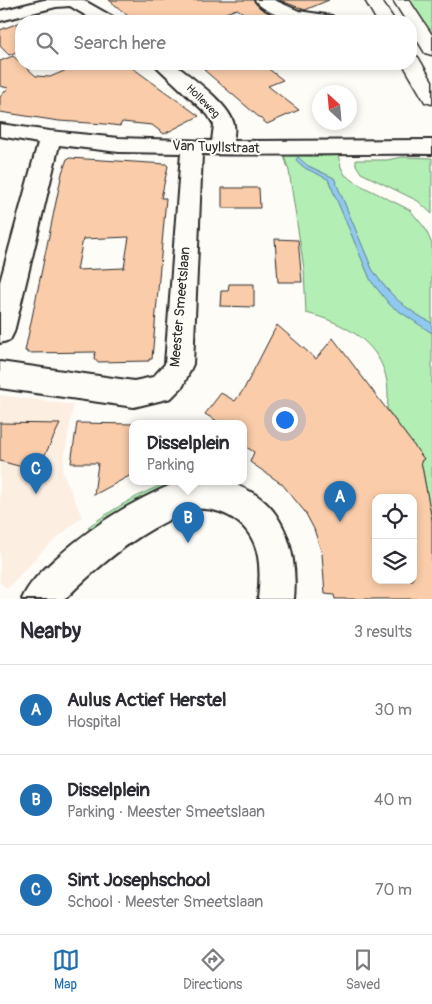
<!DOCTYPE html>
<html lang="en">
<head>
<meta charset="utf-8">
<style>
	body { margin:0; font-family:Pangolin,sans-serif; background:#f7f7f7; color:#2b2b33 }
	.controls { position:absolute; right:15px; bottom:15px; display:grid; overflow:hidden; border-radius:10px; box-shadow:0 2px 8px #0003 }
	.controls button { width:45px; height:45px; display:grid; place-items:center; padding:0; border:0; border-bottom:1px solid #e1e1e2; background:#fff; color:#2b2b33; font:25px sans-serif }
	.compass { position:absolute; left:312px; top:85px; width:45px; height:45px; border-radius:50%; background:#fff; box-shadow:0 2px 8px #0003; rotate:334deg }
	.you { position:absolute; left:284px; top:419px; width:18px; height:18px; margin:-12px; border:4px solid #fff; border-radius:50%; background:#1a73e8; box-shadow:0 0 0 8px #1a73e833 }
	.badge { display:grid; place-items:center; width:32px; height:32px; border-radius:50%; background:#1f6fb2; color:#fff; font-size:16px; font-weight:700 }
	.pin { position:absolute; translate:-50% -41px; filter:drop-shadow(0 1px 2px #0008) }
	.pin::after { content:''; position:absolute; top:26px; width:18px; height:15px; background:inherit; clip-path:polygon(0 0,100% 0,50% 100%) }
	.popup { position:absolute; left:129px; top:420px; width:118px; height:65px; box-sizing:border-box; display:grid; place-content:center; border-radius:10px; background:#fff; filter:drop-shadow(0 1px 4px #0005); font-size:16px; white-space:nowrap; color:#7c7c81 }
	.popup b { font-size:19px; color:#2b2b33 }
	.popup::after { content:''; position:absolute; left:50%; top:100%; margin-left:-10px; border:10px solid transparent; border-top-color:#fff }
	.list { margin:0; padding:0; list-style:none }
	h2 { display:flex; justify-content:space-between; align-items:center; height:65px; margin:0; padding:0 20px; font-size:21px }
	h2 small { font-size:16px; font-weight:400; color:#7c7c81 }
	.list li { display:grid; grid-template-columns:32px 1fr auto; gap:15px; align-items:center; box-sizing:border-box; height:90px; padding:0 20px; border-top:1px solid #e1e1e2 }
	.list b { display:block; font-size:19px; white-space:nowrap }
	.list p { margin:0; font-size:16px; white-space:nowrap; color:#7c7c81 }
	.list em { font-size:16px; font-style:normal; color:#7c7c81 }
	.icon { flex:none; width:28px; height:28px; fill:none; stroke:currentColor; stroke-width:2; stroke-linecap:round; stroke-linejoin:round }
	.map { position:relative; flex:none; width:432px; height:599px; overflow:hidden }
	.search { position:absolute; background:#fff; box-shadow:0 2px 8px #0003; left:15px; right:15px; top:15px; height:55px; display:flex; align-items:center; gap:12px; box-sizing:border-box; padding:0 18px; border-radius:20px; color:#7c7c81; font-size:19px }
	.sheet { height:335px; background:#fff }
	nav { display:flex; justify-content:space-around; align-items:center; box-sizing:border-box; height:70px; border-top:1px solid #e1e1e2; background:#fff; font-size:14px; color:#7c7c81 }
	nav a { display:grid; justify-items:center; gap:2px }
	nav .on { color:#1f6fb2 }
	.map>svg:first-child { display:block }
</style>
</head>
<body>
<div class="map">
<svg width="432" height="599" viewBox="0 0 432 599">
	<rect width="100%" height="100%" fill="#fdfcf7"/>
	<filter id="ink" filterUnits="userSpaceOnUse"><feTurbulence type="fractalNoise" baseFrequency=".02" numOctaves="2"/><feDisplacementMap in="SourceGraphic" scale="10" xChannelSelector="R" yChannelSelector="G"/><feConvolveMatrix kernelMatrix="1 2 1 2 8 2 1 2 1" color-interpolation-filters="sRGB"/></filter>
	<g filter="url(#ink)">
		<!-- built -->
		<path fill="#fceee0" d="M 0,395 L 73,405 L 62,471 L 82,517 L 42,551 L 7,589 L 0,582 Z"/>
		<!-- green -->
		<path fill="#b3efb4" stroke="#6f8d70" d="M 403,0 L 432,0 L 432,46 Z
			M 332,151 L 333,155 L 338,155 L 341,167 L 345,175 L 360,185 L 410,210 L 425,228 L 432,244 L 432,323 C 406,310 388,294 372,269 L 334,178 L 296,160 L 305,168 L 328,179 L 371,281 L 390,305 L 432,333 L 432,520 L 421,461 L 424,459 L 387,409 C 395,353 355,325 306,313 L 304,269 L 289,171 L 284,156 L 286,154 Z
			M 402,157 L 432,158 L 432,214 L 418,201 L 361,173 L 356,165 L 356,160 L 387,160 Z
			M 169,482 L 185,482 L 187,490 L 93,535 L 88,527 C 113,509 140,493 169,482 Z"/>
		<!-- water -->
		<path fill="#90c9ef" stroke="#688aa1" d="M 298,157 L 308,166 L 334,178 L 372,269 C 388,294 406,310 432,323 L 432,333 L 390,305 L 371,281 L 328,179 L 305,168 L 296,160 Z"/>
		<!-- building -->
		<path fill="#facca9" stroke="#2b2b2b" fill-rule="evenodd" d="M 109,0 L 253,0 L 260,8 L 284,19 L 278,21 L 256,21 L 237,9 L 202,21 L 134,21 Z
			M 279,0 L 329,0 L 305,10 Z
			M 21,22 L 21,50 L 9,55 L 0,46 L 0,30 Z
			M 13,56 L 36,76 L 50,77 L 81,64 L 127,64 L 199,116 L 164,134 L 152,125 L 122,122 L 120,126 L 105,124 L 59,121 L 0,112 L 0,97 L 8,88 L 0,86 L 0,61 Z
			M 202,64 L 231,64 L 237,69 L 250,64 L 262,64 L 283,80 L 268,86 L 299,110 L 267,124 L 204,70 L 207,69 Z
			M 70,158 L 166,164 L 168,166 L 161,198 L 166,198 L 152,359 L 149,359 L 149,361 L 97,362 L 97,360 L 94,360 L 95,352 L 27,353 L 27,351 L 25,351 L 62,173 L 67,159 ZM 129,237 L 124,268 L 77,270 L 83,239 Z
			M 222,188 L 259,188 L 260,208 L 222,208 Z
			M 275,239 L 298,240 L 302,282 L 278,282 Z
			M 229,284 L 254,284 L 254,307 L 220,306 L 221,291 L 228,291 Z
			M 277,325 L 316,359 L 333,338 L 424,459 L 421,461 L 432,520 L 432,599 L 335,599 L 334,595 L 325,594 L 322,554 L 314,529 L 305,512 L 282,484 L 250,462 L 254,452 L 243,445 L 243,424 L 222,424 L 205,414 L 221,393 L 235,401 L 244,389 ZM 376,498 L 413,498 L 413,580 L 376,580 Z
			M 0,423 L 60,424 L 37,471 L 0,461 Z
			M 77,423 L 133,424 L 133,474 L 94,495 L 98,463 L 71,463 Z"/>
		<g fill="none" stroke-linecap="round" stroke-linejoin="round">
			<defs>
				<path id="minor" d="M 44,0 L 83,0 L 113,17 L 115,21 L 95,21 L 70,6 L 56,7 L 0,21 L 0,11 Z
					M 255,0 L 274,0 L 299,11 L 332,16 L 334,20 C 316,27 267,18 255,0 Z
					M 154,64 L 174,64 C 191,77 230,104 234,125 C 235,130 234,136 233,141 L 432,140 L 432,154 C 355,153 279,156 202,154 L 193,364 L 183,386 L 171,398 L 134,407 L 0,388 L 0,362 L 134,381 L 153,377 L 165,364 L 181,153 L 119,152 L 59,145 L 14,332 L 10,340 L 0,343 L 0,282 L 38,143 L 0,136 L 0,124 L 50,131 L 119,138 L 212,141 L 214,125 L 208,115 Z
					M 178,482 C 194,482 213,479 228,482 C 233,483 238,486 243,488 C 286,506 298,556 294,599 L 258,599 C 261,571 262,541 238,522 C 225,512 211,508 195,509 C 185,510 176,516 167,521 C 129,540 96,568 65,599 L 22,599 C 29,583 40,573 53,561 C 90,527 131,501 178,482 Z"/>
				<path id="major" d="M 365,0 L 381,0 L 395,21 L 377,21 Z
					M 393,0 L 409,0 L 432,35 L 432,55 L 425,53 L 411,30 L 411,21 L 406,21 Z
					M 411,55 L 418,57 L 432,81 L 432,104 L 425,102 L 403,64 L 411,64 Z"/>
			</defs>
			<!-- minor casing -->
			<use href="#minor" stroke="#2b2b2b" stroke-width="4"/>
			<!-- major casing -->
			<use href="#major" stroke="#2b2b2b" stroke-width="3"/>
			<!-- minor -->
			<use href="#minor" fill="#fdfcf7" fill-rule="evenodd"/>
			<!-- major -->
			<use href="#major" fill="#fdfcf7" fill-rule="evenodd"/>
		</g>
	</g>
	<g text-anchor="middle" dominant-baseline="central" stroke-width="4" stroke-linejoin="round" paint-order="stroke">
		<!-- far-street labels -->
		<g font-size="11" fill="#2b2b2b" stroke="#fdfcf7">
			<text transform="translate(203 101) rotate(45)">Holleweg</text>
		</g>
		<!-- street labels -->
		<g font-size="14" fill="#2b2b2b" stroke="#fdfcf7">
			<text transform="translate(216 147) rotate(2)">Van Tuyllstraat</text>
			<text transform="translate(180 307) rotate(-85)">Meester Smeetslaan</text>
		</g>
	</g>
</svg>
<div class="controls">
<button><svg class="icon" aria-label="locate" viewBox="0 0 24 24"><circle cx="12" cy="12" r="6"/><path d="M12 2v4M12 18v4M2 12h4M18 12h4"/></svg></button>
<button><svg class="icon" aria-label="layers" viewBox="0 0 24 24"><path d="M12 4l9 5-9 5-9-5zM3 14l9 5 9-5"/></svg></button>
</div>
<svg class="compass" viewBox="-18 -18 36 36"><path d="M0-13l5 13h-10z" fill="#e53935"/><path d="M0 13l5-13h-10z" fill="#7c7c81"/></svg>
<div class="you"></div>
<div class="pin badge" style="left:340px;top:522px">A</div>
<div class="pin badge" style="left:188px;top:543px">B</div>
<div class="popup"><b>Disselplein</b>Parking</div>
<div class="pin badge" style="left:36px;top:494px">C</div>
<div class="search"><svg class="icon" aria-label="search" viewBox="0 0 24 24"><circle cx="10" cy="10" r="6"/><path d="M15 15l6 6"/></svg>Search here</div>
</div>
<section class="sheet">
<h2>Nearby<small>3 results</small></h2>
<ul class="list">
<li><span class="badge">A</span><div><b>Aulus Actief Herstel</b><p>Hospital</p></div><em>30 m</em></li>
<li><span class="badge">B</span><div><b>Disselplein</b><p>Parking · Meester Smeetslaan</p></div><em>40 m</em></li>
<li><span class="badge">C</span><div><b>Sint Josephschool</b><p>School · Meester Smeetslaan</p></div><em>70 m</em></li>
</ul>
</section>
<nav>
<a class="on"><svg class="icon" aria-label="map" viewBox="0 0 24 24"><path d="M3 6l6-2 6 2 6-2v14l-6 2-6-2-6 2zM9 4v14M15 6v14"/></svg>Map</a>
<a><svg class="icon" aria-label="directions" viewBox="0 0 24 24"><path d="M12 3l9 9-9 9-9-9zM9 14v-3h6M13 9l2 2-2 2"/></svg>Directions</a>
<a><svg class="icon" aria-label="saved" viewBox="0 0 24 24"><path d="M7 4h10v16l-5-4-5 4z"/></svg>Saved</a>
</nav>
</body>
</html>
